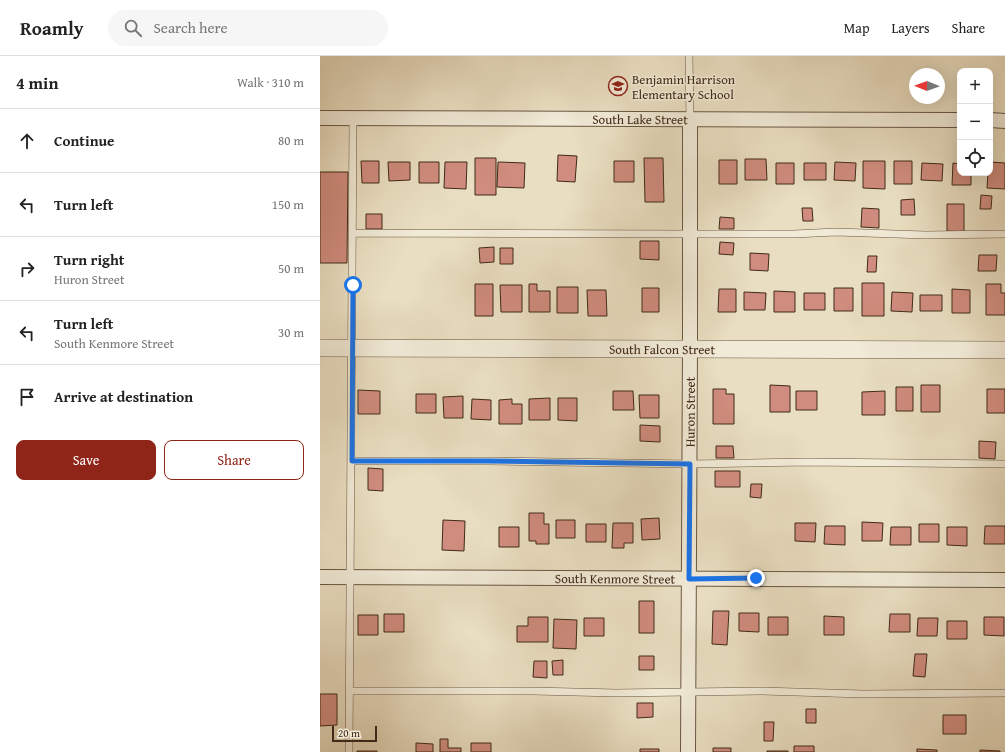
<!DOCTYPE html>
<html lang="en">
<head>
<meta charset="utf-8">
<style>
	body { margin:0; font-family:"Gentium Book Plus",serif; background:#f6f6f6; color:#222 }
	.controls { position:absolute; right:12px; top:12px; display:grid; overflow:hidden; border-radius:8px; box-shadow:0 4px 16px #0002 }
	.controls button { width:36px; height:36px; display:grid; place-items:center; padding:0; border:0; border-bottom:1px solid #e0e0e0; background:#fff; color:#222; font:20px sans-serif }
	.compass { position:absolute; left:589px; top:12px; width:36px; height:36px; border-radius:50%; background:#fff; box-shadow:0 4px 16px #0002; rotate:271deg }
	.scale { position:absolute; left:12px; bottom:10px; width:45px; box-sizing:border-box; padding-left:4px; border:2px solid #402a18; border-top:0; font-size:11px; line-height:14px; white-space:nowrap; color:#402a18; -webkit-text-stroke:3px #f1ead7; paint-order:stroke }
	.stop { position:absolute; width:12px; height:12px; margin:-9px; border:3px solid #1a73e8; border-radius:50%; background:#fff }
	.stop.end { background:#1a73e8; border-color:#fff; box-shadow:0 1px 4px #0008 }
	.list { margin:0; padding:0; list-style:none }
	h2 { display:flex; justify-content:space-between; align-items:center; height:52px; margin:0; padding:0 16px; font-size:17px }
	h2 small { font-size:13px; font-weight:400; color:#767676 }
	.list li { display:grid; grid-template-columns:26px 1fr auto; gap:12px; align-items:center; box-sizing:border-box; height:64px; padding:0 16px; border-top:1px solid #e0e0e0 }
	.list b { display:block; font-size:15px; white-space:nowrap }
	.list p { margin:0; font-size:13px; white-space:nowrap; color:#767676 }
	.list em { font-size:13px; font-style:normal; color:#767676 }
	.actions { display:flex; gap:8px; padding:12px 16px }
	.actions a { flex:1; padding:9px 0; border:1px solid #8f2418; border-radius:8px; text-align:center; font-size:14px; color:#8f2418 }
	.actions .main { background:#8f2418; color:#fff }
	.icon { flex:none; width:22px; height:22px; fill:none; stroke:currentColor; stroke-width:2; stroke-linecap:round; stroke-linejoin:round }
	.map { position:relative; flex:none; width:685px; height:696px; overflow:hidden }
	header { display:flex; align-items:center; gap:24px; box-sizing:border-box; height:56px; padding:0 20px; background:#fff; border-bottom:1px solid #e0e0e0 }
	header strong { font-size:19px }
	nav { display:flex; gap:22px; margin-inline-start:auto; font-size:14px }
	.search { width:280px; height:36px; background:#f6f6f6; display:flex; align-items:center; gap:10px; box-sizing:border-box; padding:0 14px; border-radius:22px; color:#767676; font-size:15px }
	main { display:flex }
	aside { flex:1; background:#fff }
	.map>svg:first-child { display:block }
</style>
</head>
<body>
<header>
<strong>Roamly</strong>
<div class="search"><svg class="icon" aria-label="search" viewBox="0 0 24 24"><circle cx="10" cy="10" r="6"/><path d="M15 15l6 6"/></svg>Search here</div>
<nav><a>Map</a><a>Layers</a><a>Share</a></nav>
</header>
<main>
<aside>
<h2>4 min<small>Walk · 310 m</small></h2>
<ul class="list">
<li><svg class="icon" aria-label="ahead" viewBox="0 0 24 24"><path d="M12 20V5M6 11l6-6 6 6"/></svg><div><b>Continue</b></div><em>80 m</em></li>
<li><svg class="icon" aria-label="left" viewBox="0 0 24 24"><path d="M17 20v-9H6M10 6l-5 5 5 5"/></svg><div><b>Turn left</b></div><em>150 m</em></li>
<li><svg class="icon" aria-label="right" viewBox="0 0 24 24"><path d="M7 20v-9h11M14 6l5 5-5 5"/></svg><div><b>Turn right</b><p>Huron Street</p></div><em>50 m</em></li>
<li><svg class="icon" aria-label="left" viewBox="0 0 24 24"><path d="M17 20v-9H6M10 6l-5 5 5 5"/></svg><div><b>Turn left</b><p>South Kenmore Street</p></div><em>30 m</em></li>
<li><svg class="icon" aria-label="arrive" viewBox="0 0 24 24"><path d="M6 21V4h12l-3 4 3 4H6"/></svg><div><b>Arrive at destination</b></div></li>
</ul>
<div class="actions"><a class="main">Save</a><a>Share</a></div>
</aside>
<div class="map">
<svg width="685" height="696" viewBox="0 0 685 696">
	<rect width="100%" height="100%" fill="#e9dec1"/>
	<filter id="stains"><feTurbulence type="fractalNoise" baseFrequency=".005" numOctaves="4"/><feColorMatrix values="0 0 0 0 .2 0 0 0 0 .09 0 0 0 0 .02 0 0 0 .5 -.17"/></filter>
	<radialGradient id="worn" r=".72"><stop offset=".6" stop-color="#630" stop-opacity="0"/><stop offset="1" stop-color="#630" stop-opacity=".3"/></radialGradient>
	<!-- building -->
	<path fill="#d08c7e" stroke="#402a18" d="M 238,99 L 257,100 L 255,126 L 237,125 Z
		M 155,102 L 176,102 L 176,139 L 155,139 Z
		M 324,102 L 343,102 L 344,146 L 325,146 Z
		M 425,103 L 446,103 L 447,124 L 425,124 Z
		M 399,104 L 417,104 L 417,128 L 399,128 Z
		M 41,105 L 59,105 L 59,127 L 42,127 Z
		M 294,105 L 314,105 L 314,126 L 294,126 Z
		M 543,105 L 565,105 L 565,133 L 543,132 Z
		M 574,105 L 592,105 L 592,128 L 574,128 Z
		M 68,106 L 90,106 L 90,124 L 69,125 Z
		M 99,106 L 119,106 L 119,127 L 99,127 Z
		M 125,106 L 147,106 L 146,133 L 124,132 Z
		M 178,106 L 205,107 L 204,132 L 177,131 Z
		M 515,106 L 536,107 L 535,125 L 514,124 Z
		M 670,106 L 685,107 L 685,133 L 667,132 L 668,117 L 670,117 Z
		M 456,107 L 474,107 L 474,128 L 456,128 Z
		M 484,107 L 506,107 L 506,124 L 484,124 Z
		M 602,107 L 623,108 L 622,125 L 601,124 Z
		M 633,107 L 640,108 L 640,117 L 651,117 L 651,129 L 632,129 Z
		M 0,116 L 28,116 L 27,207 L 0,207 Z
		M 661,139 L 672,140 L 671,153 L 660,153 Z
		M 594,143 L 595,159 L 581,159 L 581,144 Z
		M 627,148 L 644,148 L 644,176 L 627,175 Z
		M 482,152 L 492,152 L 493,165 L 483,165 Z
		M 542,152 L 559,153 L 559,172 L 541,171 Z
		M 46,158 L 62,158 L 62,173 L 46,173 Z
		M 400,161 L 414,162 L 414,173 L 399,173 Z
		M 320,185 L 339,185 L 339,204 L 320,203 Z
		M 400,186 L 414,187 L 413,199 L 399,198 Z
		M 174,191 L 174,206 L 160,207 L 159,192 Z
		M 180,192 L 193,192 L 193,208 L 180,208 Z
		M 430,197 L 449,198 L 448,215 L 430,214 Z
		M 659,199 L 677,199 L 676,215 L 658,215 Z
		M 548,200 L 557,200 L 556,216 L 547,216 Z
		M 542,227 L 564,227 L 564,260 L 542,260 Z
		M 155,228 L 173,228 L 173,260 L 155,260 Z
		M 209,228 L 217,228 L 217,235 L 230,235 L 230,256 L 209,256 Z
		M 666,228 L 681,228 L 681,237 L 685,237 L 685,259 L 666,259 Z
		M 180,229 L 202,229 L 202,256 L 181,256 Z
		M 237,231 L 258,231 L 258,257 L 237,257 Z
		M 322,232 L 339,232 L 339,256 L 322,256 Z
		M 514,232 L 533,232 L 533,255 L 514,255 Z
		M 399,233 L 416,233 L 416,256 L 398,256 Z
		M 632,233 L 650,234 L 650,257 L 632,257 Z
		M 267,234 L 286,234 L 287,260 L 268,260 Z
		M 454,235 L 475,236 L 475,256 L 454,256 Z
		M 424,236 L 446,237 L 445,254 L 424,254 Z
		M 572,236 L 593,237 L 592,256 L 571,255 Z
		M 484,237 L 505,237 L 505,254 L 484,254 Z
		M 600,239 L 622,239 L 622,255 L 600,255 Z
		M 450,329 L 470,330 L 470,356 L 450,356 Z
		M 601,329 L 620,329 L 620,356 L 601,356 Z
		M 576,331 L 593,331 L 593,355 L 576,355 Z
		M 393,333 L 406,333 L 406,338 L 414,338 L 414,368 L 393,368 Z
		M 667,333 L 685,333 L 685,357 L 667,357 Z
		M 38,334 L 60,335 L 60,358 L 38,358 Z
		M 293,335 L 313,335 L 314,354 L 293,354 Z
		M 476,335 L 497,335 L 497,354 L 476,354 Z
		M 565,335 L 565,359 L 542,359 L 542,336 Z
		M 96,338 L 116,338 L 116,357 L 96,357 Z
		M 319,339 L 339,339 L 339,362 L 320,362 Z
		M 143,340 L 143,362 L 124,362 L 123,341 Z
		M 230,342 L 230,364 L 209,364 L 209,343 Z
		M 238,342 L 257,342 L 257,365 L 238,364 Z
		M 152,343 L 171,344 L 171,364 L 151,363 Z
		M 192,343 L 192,348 L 202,348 L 202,368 L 179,368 L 179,344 Z
		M 320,369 L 340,370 L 340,386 L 320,385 Z
		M 659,385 L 676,386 L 675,403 L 659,402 Z
		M 396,390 L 413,390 L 414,402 L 396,402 Z
		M 48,412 L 63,413 L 63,435 L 48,434 Z
		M 395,415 L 420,415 L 420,431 L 395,431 Z
		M 431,428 L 442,428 L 441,442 L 430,441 Z
		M 209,457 L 224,457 L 224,468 L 229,468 L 229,488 L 216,488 L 216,485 L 209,485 Z
		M 339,462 L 340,483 L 322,484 L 321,463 Z
		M 123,464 L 145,465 L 144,495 L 122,494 Z
		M 236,464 L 255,464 L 255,482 L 236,482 Z
		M 542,466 L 563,467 L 562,485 L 542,485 Z
		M 293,467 L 313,467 L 313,487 L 304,487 L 304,492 L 292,492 Z
		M 475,467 L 496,467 L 495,486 L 475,485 Z
		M 266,468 L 286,468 L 286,486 L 266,486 Z
		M 599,468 L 619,468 L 619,486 L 599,486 Z
		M 505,470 L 525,470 L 525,489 L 504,488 Z
		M 665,470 L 685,470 L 685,488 L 664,488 Z
		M 179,471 L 199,471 L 199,491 L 179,491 Z
		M 571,471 L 591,471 L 591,489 L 570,489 Z
		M 627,471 L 647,471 L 647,490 L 627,489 Z
		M 319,545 L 334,545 L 334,577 L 319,577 Z
		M 393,555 L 409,555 L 407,589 L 392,588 Z
		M 419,557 L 439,557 L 439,576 L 419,575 Z
		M 64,558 L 84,558 L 84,576 L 64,576 Z
		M 570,558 L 590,558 L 590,576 L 569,576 Z
		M 38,559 L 58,559 L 58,579 L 38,579 Z
		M 504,560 L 524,561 L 524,579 L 504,579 Z
		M 208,561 L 228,561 L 228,586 L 197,586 L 197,570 L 208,570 Z
		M 448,561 L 468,561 L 468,579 L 448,579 Z
		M 664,561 L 684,561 L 684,580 L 664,579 Z
		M 264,562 L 284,562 L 284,580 L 264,580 Z
		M 598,562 L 618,562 L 617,580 L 597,580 Z
		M 234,563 L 257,564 L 256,593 L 233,592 Z
		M 627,565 L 647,565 L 647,583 L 627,583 Z
		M 595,598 L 607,598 L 605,621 L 593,620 Z
		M 319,600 L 334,600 L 334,614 L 319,614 Z
		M 243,604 L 243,619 L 233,619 L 232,605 Z
		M 214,605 L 227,605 L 227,622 L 213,621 Z
		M 0,638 L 17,638 L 17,669 L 0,670 Z
		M 317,647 L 333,647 L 333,661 L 317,662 Z
		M 486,653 L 496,653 L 496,667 L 486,667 Z
		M 623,659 L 646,659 L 646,678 L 623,678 Z
		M 444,666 L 454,666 L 453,685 L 444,685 Z
		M 120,683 L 128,683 L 128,692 L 141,692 L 141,696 L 120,696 Z
		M 96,687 L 113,688 L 113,696 L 96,696 Z
		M 151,687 L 171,687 L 171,696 L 151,696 Z
		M 474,690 L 494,690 L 494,696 L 474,696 Z
		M 393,692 L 411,692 L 411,696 L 393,696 Z
		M 320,693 L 339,693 L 339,696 L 320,696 Z
		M 597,693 L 617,694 L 617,696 L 597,696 Z
		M 660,694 L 680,695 L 680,696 L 660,696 Z
		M 37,695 L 57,695 L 57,696 L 37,696 Z
		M 447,695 L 468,695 L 468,696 L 447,696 Z"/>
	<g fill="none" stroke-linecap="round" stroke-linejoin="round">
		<defs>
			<path id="service" d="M 369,0 L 370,63
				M 33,177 L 370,178 L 474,178 L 516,176 L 605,179 L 685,178
				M 32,405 L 167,405 L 370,408 L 487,406 L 685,408
				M 30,635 L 213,635 L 296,637 L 441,635 L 543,638 L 685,637
				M 29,696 L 33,62"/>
			<g id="minor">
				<path id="s1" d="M 0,62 L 640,64"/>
				<path d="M 670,64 L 685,65"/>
				<path id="s2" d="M 0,521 L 685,524"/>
				<path id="s3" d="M 368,696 L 370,293 L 370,63"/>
			</g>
			<g id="tertiary">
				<path id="s4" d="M 0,292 L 685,294"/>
			</g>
		</defs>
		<!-- service casing -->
		<use href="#service" stroke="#6a5742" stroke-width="8"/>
		<!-- minor casing -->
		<use href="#minor" stroke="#6a5742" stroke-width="16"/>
		<!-- tertiary casing -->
		<use href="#tertiary" stroke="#6a5742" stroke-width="18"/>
		<!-- service -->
		<use href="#service" stroke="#f1ead7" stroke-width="7"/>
		<!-- minor -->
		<use href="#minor" stroke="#f1ead7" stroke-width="14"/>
		<!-- tertiary -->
		<use href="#tertiary" stroke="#f1ead7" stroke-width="17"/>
	</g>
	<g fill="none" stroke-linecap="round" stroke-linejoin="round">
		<!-- route -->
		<path stroke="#1a73e8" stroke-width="5" d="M 33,229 L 32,405 L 167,405 L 370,408 L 369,523 L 436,522"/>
	</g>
	<!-- icons -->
	<defs>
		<symbol id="school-ring" viewBox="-11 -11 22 22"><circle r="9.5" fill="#f1ead7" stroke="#8f2418" stroke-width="1.5"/><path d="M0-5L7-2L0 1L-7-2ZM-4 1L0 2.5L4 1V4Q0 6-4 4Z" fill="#8f2418"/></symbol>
	</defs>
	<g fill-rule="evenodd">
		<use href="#school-ring" x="287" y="19" width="22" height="22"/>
	</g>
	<g text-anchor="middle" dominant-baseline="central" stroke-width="3" stroke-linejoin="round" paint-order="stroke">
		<!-- poi labels -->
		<g font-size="13" fill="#402a18" stroke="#f1ead7" text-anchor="start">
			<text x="312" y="23">Benjamin Harrison<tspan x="312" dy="15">Elementary School</tspan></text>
		</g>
		<!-- street labels -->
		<g font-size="13" fill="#402a18" stroke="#f1ead7">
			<text stroke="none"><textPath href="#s1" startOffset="320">South Lake Street</textPath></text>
			<text stroke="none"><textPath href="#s4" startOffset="342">South Falcon Street</textPath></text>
			<text stroke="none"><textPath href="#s3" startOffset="340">Huron Street</textPath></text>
			<text stroke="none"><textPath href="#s2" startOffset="295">South Kenmore Street</textPath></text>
		</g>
	</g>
	<rect width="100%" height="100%" filter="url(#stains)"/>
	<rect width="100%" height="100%" fill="url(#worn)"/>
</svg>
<div class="controls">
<button>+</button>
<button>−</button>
<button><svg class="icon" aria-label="locate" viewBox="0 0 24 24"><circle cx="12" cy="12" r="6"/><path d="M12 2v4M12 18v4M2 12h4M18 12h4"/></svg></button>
</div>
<svg class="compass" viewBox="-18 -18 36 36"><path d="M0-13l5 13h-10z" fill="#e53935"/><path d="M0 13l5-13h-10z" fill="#767676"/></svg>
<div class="scale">20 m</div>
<div class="stop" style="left:33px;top:229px"></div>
<div class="stop end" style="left:436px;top:522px"></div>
</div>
</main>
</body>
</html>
